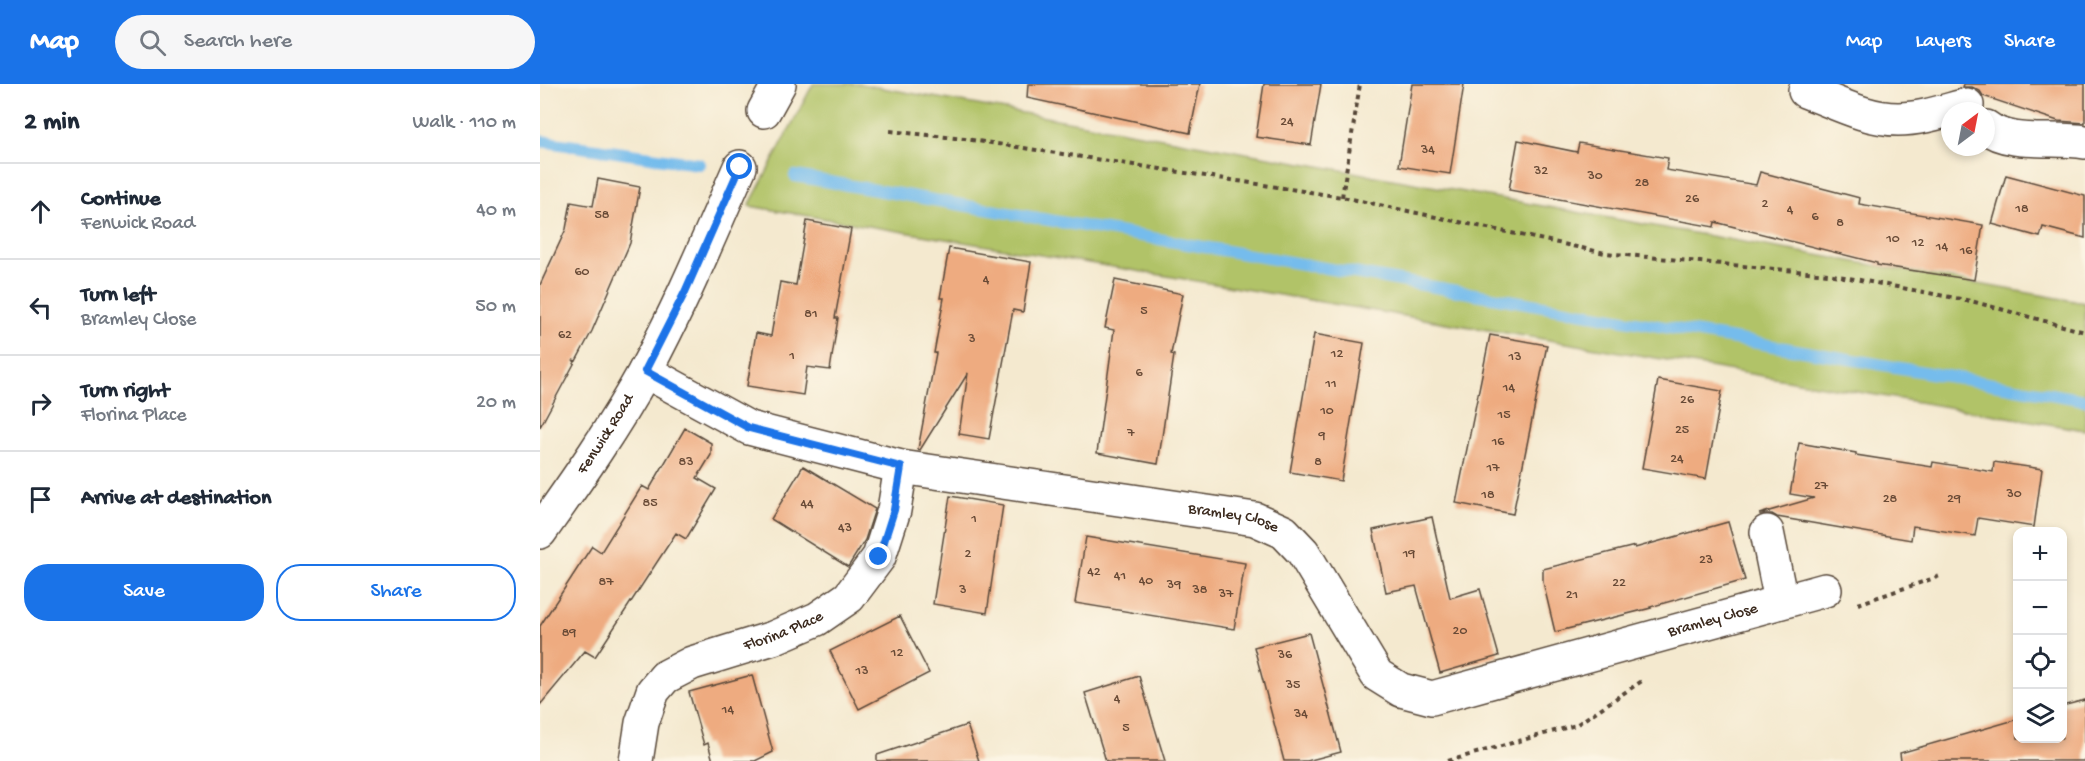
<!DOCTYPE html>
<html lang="en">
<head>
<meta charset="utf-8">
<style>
	body { margin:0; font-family:"Gochi Hand",sans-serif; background:#f6f6f7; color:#1f2937 }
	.controls { position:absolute; right:18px; bottom:18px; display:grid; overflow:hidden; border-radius:12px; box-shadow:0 3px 9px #0003 }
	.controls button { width:54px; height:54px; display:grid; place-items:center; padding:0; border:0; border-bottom:2px solid #e0e1e3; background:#fff; color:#1f2937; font:30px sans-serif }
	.compass { position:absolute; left:1401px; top:18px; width:54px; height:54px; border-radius:50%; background:#fff; box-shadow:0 3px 9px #0003; rotate:32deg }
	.stop { position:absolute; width:18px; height:18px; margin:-14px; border:4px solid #1a73e8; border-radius:50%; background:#fff }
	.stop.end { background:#1a73e8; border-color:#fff; box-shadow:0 2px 6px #0008 }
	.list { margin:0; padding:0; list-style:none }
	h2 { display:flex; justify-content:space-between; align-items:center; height:78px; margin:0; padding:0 24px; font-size:26px }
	h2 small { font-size:20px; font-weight:400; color:#747a83 }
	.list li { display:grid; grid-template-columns:39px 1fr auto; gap:18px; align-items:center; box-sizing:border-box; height:96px; padding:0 24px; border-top:2px solid #e0e1e3 }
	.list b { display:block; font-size:22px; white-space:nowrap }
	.list p { margin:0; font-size:20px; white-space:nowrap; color:#747a83 }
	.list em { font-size:20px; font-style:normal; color:#747a83 }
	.actions { display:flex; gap:12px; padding:18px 24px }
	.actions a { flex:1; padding:14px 0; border:2px solid #1a73e8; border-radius:24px; text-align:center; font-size:21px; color:#1a73e8 }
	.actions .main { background:#1a73e8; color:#fff }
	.icon { flex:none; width:33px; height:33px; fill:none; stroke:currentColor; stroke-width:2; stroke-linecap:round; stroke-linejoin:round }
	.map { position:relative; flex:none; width:1545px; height:677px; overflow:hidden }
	header { display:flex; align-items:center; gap:36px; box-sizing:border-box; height:84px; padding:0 30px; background:#1a73e8; color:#fff }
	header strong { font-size:28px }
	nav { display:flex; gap:33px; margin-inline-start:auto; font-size:21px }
	.search { width:420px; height:54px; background:#f6f6f7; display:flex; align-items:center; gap:15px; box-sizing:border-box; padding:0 21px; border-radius:33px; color:#747a83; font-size:22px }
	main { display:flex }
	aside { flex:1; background:#fff }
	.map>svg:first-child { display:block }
</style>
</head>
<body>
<header>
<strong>Map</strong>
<div class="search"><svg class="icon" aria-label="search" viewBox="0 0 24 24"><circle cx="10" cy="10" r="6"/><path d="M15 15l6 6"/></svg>Search here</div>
<nav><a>Map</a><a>Layers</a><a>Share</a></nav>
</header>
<main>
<aside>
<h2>2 min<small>Walk · 110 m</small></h2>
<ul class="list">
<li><svg class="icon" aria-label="ahead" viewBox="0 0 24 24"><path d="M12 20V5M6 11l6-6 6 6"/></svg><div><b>Continue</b><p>Fenwick Road</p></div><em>40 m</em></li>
<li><svg class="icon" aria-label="left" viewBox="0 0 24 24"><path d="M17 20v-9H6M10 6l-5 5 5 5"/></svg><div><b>Turn left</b><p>Bramley Close</p></div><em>50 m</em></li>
<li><svg class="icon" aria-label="right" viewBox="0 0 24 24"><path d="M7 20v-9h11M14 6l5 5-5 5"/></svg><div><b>Turn right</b><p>Florina Place</p></div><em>20 m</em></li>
<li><svg class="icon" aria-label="arrive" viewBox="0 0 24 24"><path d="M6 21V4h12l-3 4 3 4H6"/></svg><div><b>Arrive at destination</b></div></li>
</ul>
<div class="actions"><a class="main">Save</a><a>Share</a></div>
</aside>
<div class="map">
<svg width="1545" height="677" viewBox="0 0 1545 677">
	<rect width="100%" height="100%" fill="#fcf5e5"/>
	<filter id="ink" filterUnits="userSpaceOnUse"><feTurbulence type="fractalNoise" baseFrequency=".0167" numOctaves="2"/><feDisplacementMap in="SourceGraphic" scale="12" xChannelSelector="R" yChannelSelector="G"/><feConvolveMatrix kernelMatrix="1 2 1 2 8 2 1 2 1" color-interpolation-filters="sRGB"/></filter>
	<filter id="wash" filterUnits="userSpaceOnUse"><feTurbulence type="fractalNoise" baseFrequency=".008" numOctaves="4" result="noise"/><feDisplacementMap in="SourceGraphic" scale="24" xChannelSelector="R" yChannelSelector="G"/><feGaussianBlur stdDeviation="1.35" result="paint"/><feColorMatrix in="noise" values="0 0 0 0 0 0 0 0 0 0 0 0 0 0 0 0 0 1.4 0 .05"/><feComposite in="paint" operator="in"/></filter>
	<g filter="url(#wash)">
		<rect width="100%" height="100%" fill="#f4e9cf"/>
		<!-- green -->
		<path fill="#b1c367" stroke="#767642" stroke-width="1.5" d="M 273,0 L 320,0 L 1545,219 L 1545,346 L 209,122 Z"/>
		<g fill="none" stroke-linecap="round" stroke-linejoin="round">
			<!-- stream -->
			<path stroke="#74bcec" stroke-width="12" d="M 0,57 L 159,80
				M 255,92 L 1545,316"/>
		</g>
		<g id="blocks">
			<!-- building -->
			<path fill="#eeab80" d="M 488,0 L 660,0 L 650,49 L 487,14 Z
				M 724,0 L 781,0 L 771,61 L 716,53 Z
				M 872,0 L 924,0 L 910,90 L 859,82 Z
				M 1424,0 L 1545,0 L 1545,39 L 1518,37 L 1443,12 L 1440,7 L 1432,3 L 1423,3 Z
				M 978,56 L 1037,68 L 1039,59 L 1128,74 L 1126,86 L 1216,101 L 1220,88 L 1320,114 L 1319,120 L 1443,141 L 1434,196 L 1337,181 L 1337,179 L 1175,138 L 1174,143 L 969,106 Z
				M 1466,91 L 1545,112 L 1545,154 L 1503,143 L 1500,153 L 1452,140 Z
				M 58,95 L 100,103 L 90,159 L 52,247 L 36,277 L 33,276 L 35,278 L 0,343 L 0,201 L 26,145 L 31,118 L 53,122 Z
				M 267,137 L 311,145 L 295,234 L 298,234 L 290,286 L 267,283 L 263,311 L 207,302 L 216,249 L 231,252 L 240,198 L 256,201 Z
				M 409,164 L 491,178 L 483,228 L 473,226 L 449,355 L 419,350 L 428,289 L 380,366 L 378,365 L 396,269 L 394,269 L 404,214 L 400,214 Z
				M 575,196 L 643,210 L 631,270 L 634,271 L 618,380 L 557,369 L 574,246 L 565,244 Z
				M 774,250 L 824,259 L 801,397 L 750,388 Z
				M 950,251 L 1007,261 L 973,430 L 916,419 Z
				M 1118,296 L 1182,307 L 1166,395 L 1102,384 Z
				M 145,344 L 171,359 L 171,371 L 157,394 L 176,405 L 146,455 L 136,449 L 55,573 L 45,567 L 0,621 L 0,542 L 52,462 L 61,468 L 102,402 L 109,406 Z
				M 1259,359 L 1316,369 L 1316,371 L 1392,383 L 1393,378 L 1453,388 L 1454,378 L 1502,385 L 1494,443 L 1438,434 L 1435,452 L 1373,442 L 1371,456 L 1237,433 L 1232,430 L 1219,430 L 1274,414 L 1250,410 Z
				M 263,382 L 335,425 L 325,456 L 308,483 L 231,435 Z
				M 410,412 L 463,421 L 447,529 L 393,520 Z
				M 892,433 L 910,514 L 940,505 L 959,572 L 900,589 L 876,502 L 846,508 L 833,446 Z
				M 1188,438 L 1205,496 L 1110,523 L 1111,524 L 1015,548 L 1003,498 L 1003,485 L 1095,462 L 1095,464 Z
				M 546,453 L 705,479 L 694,545 L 535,519 Z
				M 360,532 L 389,589 L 319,625 L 290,567 Z
				M 769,549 L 801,668 L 767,677 L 744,677 L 714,563 Z
				M 212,591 L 233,668 L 215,677 L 173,677 L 168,659 L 164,661 L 149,608 Z
				M 599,592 L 625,677 L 566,677 L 545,609 Z
				M 1545,616 L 1545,677 L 1361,677 L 1360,669 L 1478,635 L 1478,654 L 1522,654 L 1522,622 Z
				M 427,641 L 439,677 L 337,677 L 337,671 Z"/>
		</g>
	</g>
	<g filter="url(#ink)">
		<use href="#blocks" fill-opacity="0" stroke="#574739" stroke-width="1.5"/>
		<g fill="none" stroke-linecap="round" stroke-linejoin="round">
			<defs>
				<g id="minor">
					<path d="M 1265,7 C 1295,18 1326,35 1358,35 C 1382,35 1404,27 1427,21"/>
					<path d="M 224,27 L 239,0"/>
					<path d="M 1446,43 C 1469,62 1516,53 1545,58"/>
					<path id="s1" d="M 105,287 L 209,344 L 361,383 L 715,435 L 744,448 L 763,468 L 837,591 L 861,606 L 892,614 L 1285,506"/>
					<path id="s2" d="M 0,448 C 37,396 74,343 105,287 C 141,221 170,151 200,83"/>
					<path d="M 1227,448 L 1241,517"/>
					<path id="s3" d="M 96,677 L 102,639 L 113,607 L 125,593 L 152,579 L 233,554 L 277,535 L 309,513 L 339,473 L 354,426 L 361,383"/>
				</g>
			</defs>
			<!-- minor casing -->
			<use href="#minor" stroke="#574739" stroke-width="36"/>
			<!-- path -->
			<path stroke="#574739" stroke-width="4" stroke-dasharray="4.5 4.5" stroke-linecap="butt" d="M 350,47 L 425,55 L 802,113 L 1065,169 L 1288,190 L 1431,217 L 1545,248
				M 802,113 L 820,0
				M 1318,520 L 1400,492
				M 908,677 L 1036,641 L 1102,597"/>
			<!-- minor -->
			<use href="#minor" stroke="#fff" stroke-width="33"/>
		</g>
	</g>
	<g fill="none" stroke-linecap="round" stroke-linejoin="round" filter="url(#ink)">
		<!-- route -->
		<path stroke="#1a73e8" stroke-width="8" d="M 200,83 L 145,208 L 105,287 L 209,344 L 361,383 L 354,426 L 339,473"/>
	</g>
	<g text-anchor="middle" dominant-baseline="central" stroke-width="5" stroke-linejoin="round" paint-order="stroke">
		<!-- number labels -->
		<g font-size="14" fill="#684a36">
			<text x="747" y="38">24</text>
			<text x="888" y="66">34</text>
			<text x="1001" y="87">32</text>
			<text x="1055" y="92">30</text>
			<text x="1102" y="99">28</text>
			<text x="1152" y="115">26</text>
			<text x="1225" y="120">2</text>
			<text x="1482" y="125">18</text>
			<text x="1250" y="126">4</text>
			<text x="62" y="131">58</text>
			<text x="1275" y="133">6</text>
			<text x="1300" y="139">8</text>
			<text x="1353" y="155">10</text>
			<text x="1378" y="159">12</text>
			<text x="1402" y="163">14</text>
			<text x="1426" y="167">16</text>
			<text x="42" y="188">60</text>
			<text x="446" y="196">4</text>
			<text x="604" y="227">5</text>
			<text x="271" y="230">81</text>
			<text x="25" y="251">62</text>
			<text x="432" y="255">3</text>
			<text x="797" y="270">12</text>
			<text x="252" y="272">1</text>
			<text x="975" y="273">13</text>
			<text x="599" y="289">6</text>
			<text x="791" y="300">11</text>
			<text x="969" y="304">14</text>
			<text x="1147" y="316">26</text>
			<text x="787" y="327">10</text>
			<text x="964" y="331">15</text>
			<text x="1142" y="346">25</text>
			<text x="591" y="349">7</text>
			<text x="782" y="352">9</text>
			<text x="958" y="358">16</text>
			<text x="1137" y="375">24</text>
			<text x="146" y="378">83</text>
			<text x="778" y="378">8</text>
			<text x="953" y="384">17</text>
			<text x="1281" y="402">27</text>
			<text x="1474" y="410">30</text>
			<text x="948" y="411">18</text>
			<text x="1350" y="415">28</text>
			<text x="1414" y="415">29</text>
			<text x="110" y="419">85</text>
			<text x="267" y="420">44</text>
			<text x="434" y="435">1</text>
			<text x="305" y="444">43</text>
			<text x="428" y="470">2</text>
			<text x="869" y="470">19</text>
			<text x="1166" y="476">23</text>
			<text x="554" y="488">42</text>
			<text x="580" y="492">41</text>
			<text x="606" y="497">40</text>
			<text x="66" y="498">87</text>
			<text x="1079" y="499">22</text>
			<text x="634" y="501">39</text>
			<text x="423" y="506">3</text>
			<text x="660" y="506">38</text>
			<text x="686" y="510">37</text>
			<text x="1032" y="511">21</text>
			<text x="920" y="547">20</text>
			<text x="29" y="549">89</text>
			<text x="357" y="569">12</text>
			<text x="745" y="571">36</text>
			<text x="322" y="587">13</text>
			<text x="753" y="601">35</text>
			<text x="577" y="615">4</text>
			<text x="188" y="626">14</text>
			<text x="761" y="630">34</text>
			<text x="586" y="644">5</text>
		</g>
		<!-- street labels -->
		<g font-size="16" fill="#3b2a1e" stroke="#fcf5e5">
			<text stroke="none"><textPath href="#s2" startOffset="118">Fenwick Road</textPath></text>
			<text stroke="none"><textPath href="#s1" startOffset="612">Bramley Close</textPath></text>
			<text stroke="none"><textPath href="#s1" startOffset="1188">Bramley Close</textPath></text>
			<text stroke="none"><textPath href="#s3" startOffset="218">Florina Place</textPath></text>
		</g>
	</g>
</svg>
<div class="controls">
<button>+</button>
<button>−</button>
<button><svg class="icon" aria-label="locate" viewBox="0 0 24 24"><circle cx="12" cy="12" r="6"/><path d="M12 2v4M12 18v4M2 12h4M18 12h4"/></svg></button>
<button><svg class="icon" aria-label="layers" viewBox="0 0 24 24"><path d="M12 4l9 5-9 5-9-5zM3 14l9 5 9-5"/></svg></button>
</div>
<svg class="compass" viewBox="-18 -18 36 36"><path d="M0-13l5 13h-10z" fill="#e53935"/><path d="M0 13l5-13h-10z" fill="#747a83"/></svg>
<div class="stop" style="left:200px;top:83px"></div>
<div class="stop end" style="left:339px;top:473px"></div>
</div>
</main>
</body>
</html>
